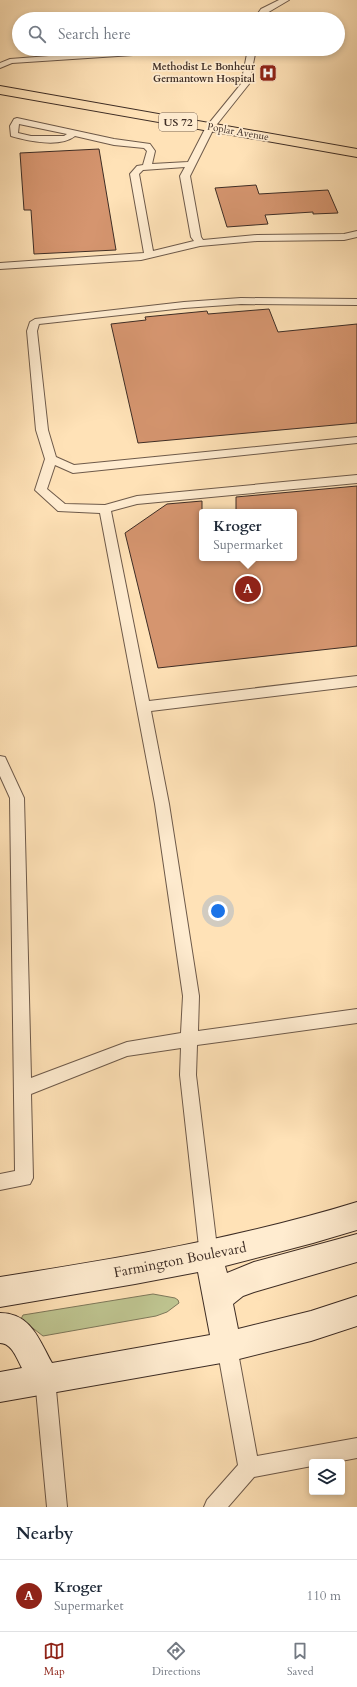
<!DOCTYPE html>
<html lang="en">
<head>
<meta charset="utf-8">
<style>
	body { margin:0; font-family:Cardo,serif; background:#f2f2f3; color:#1f2937 }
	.controls { position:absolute; right:12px; bottom:12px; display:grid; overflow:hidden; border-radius:4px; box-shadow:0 2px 6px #0003 }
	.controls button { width:36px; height:36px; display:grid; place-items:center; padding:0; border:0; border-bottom:1px solid #e0e1e3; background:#fff; color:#1f2937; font:20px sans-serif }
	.you { position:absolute; left:218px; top:911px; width:14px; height:14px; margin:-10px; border:3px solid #fff; border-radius:50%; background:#1a73e8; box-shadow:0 0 0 6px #1a73e833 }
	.badge { display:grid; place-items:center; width:26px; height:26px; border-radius:50%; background:#8f2418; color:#fff; font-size:13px; font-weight:700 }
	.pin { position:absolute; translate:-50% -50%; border:2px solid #fff; box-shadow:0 1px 4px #0006 }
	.popup { position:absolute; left:199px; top:509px; width:98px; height:52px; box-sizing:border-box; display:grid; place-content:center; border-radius:4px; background:#fff; filter:drop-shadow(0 1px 3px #0005); font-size:13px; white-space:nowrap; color:#747a83 }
	.popup b { font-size:15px; color:#1f2937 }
	.popup::after { content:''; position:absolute; left:50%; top:100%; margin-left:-8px; border:8px solid transparent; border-top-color:#fff }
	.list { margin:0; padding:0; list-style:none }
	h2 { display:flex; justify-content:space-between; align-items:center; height:52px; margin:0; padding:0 16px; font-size:17px }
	h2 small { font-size:13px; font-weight:400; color:#747a83 }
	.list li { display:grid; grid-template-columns:26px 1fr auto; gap:12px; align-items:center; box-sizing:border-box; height:72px; padding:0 16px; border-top:1px solid #e0e1e3 }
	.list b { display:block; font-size:15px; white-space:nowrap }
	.list p { margin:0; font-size:13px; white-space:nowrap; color:#747a83 }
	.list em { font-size:13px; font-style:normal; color:#747a83 }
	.icon { flex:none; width:22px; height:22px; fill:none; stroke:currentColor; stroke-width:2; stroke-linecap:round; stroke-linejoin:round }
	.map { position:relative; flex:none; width:357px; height:1507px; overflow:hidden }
	.search { position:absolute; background:#fff; box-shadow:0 2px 6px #0003; left:12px; right:12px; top:12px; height:44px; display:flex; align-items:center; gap:10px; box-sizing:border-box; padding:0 14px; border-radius:22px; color:#747a83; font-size:15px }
	.sheet { height:124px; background:#fff }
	nav { display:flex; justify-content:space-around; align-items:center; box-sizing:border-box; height:56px; border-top:1px solid #e0e1e3; background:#fff; font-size:11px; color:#747a83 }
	nav a { display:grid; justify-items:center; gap:2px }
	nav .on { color:#8f2418 }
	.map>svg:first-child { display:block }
</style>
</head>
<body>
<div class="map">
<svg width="357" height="1507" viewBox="0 0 357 1507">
	<rect width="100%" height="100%" fill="#ffe2b7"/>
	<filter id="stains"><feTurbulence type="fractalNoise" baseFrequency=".005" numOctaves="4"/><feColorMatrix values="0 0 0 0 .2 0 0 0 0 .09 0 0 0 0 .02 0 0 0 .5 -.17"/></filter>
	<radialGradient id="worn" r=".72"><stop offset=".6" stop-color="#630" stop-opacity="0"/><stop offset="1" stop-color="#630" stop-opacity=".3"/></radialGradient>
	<!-- green -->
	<path fill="#bec490" stroke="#7e785a" d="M 153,1294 L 175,1298 L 178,1300 L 179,1303 L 167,1312 L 156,1316 L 43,1336 L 21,1319 L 23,1315 Z"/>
	<!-- building -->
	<path fill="#d5956f" stroke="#3e2d25" d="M 99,149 L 116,250 L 34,254 L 31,210 L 24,210 L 20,153 Z
		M 256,185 L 259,194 L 328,190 L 338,213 L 313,214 L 313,212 L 265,215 L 268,224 L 227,227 L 215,188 Z
		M 269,309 L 278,332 L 357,324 L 357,423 L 138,443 L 111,324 L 146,320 L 145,317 L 207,311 L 208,314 Z
		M 357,486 L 357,646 L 158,668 L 125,533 L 167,504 L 202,501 L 202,558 L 294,558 L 294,512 L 236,512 L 236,497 Z"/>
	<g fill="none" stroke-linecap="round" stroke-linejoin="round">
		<defs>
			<path id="service" d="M 279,0 L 289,0 L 267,13 L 262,19 L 254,19 L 261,9 Z
				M 135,16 L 145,17 L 149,19 L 135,19 Z
				M 140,49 L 155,49 L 154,51 L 133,55 L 12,63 L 0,68 L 0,63 L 10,59 Z
				M 248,49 L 256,49 L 249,84 L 214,128 L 190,176 L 201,237 L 203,240 L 257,235 L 344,234 L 357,231 L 357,237 L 344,240 L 257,241 L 200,246 L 141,260 L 0,269 L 0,263 L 144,253 L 130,174 L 137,166 L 143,165 L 147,151 L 144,148 L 114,145 L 75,136 C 60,148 28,141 11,136 L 10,126 L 14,119 L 17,118 L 114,139 L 150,144 L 155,151 L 152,164 L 188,162 L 206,127 L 241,84 ZM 19,124 L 67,134 L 64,136 L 31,136 L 18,133 ZM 185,167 L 180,176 L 191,237 L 194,241 L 153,251 L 139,174 L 143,170 Z
				M 241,298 L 357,299 L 357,305 L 241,304 L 184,308 L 39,324 L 37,331 L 48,430 L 56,457 L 74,465 L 357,437 L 357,443 L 73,473 L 55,465 L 47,489 L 65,504 L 105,505 L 137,496 L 357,475 L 357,483 L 137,504 L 111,511 L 149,701 L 357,676 L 357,686 L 151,711 L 169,804 L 199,996 L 198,1031 L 357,1009 L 357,1023 L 197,1045 L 196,1075 L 218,1256 L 215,1262 L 209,1265 L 203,1262 L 200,1256 L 180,1075 L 181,1048 L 127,1056 L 31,1094 L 33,1178 L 30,1184 L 0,1190 L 0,1174 L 15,1171 L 10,798 L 0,776 L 0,756 L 5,757 L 24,798 L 31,1078 L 127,1042 L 181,1033 L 183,996 L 155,804 L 100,513 L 58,511 L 35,490 L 45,459 L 36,430 L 27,331 L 30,322 L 35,319 L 184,302 Z
				M 227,1337 L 234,1340 L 237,1347 L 257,1456 L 357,1438 L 357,1458 L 336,1462 L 312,1462 L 312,1466 L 254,1477 L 228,1507 L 204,1507 L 207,1500 L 238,1465 L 217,1347 L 220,1340 Z
				M 45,1369 L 52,1372 L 55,1379 L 67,1507 L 47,1507 L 35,1379 L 38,1372 Z"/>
			<path id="secondary" d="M 357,1202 L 357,1230 L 313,1243 L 225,1266 L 227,1273 L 254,1262 L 357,1234 L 357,1262 L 254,1292 L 243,1296 L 233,1304 L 238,1329 L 311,1311 L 357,1296 L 357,1326 L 311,1341 L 227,1362 L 0,1402 L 0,1372 L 22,1368 C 17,1359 12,1343 0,1343 L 0,1313 C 31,1313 39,1340 52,1363 L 210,1335 L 198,1272 L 135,1284 L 0,1307 L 0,1277 C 121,1258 240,1238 357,1202 Z"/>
			<path id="primary" d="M 0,86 L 357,149 L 357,157 L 0,94 Z"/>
		</defs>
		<!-- service casing -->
		<use href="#service" stroke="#6e5a4a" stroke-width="2"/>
		<!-- secondary casing -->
		<use href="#secondary" stroke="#3e2d25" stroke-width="2"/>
		<!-- primary casing -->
		<use href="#primary" stroke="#3e2d25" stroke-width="2"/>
		<!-- service -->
		<use href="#service" fill="#ffecd0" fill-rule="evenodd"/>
		<!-- secondary -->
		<use href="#secondary" fill="#ffecd0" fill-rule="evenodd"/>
		<!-- primary -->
		<use href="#primary" fill="#ffe2b7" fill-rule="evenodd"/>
	</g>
	<!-- icons -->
	<defs>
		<symbol id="hospital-square" viewBox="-11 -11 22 22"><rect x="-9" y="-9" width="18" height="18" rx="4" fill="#8f2418" stroke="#ffecd0"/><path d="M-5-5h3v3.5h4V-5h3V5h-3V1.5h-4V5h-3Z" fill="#fff"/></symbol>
	</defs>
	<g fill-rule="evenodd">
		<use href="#hospital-square" x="258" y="63" width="20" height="20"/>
	</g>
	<g text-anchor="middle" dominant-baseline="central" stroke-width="3.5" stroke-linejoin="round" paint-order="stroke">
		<!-- far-poi labels -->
		<g font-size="10" font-weight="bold" fill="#3e2d25" stroke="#ffecd0" text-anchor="end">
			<text x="255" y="67">Methodist Le Bonheur<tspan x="255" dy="12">Germantown Hospital</tspan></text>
		</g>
		<!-- far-street labels -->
		<g font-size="10" fill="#3e2d25" stroke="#ffecd0">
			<text transform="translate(238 132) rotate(10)">Poplar Avenue</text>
		</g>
		<!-- shield labels -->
		<rect fill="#ffecd0" stroke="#786658" stroke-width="1" x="159" y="113" width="38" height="18" rx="3"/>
		<g font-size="11" font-weight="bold" fill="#3e2d25">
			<text x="178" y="122">US 72</text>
		</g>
		<!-- near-street labels -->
		<g font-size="14" fill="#3e2d25" stroke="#ffecd0">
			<text transform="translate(180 1260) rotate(-11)">Farmington Boulevard</text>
		</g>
	</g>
	<rect width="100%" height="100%" filter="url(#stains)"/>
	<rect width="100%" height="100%" fill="url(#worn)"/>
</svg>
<div class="controls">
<button><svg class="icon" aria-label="layers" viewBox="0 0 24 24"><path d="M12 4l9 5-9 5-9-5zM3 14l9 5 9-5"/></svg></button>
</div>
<div class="you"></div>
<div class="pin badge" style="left:248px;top:589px">A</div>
<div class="popup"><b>Kroger</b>Supermarket</div>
<div class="search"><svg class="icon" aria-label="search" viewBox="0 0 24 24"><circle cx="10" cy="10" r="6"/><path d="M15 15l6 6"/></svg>Search here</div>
</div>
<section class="sheet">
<h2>Nearby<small></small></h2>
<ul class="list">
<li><span class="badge">A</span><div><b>Kroger</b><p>Supermarket</p></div><em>110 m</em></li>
</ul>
</section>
<nav>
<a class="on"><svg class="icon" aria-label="map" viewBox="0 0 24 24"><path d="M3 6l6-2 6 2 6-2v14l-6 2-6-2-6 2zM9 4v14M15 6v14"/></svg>Map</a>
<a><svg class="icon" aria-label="directions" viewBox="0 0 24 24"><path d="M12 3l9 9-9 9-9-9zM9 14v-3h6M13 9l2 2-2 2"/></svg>Directions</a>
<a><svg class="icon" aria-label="saved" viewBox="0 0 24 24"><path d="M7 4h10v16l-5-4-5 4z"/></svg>Saved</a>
</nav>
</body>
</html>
